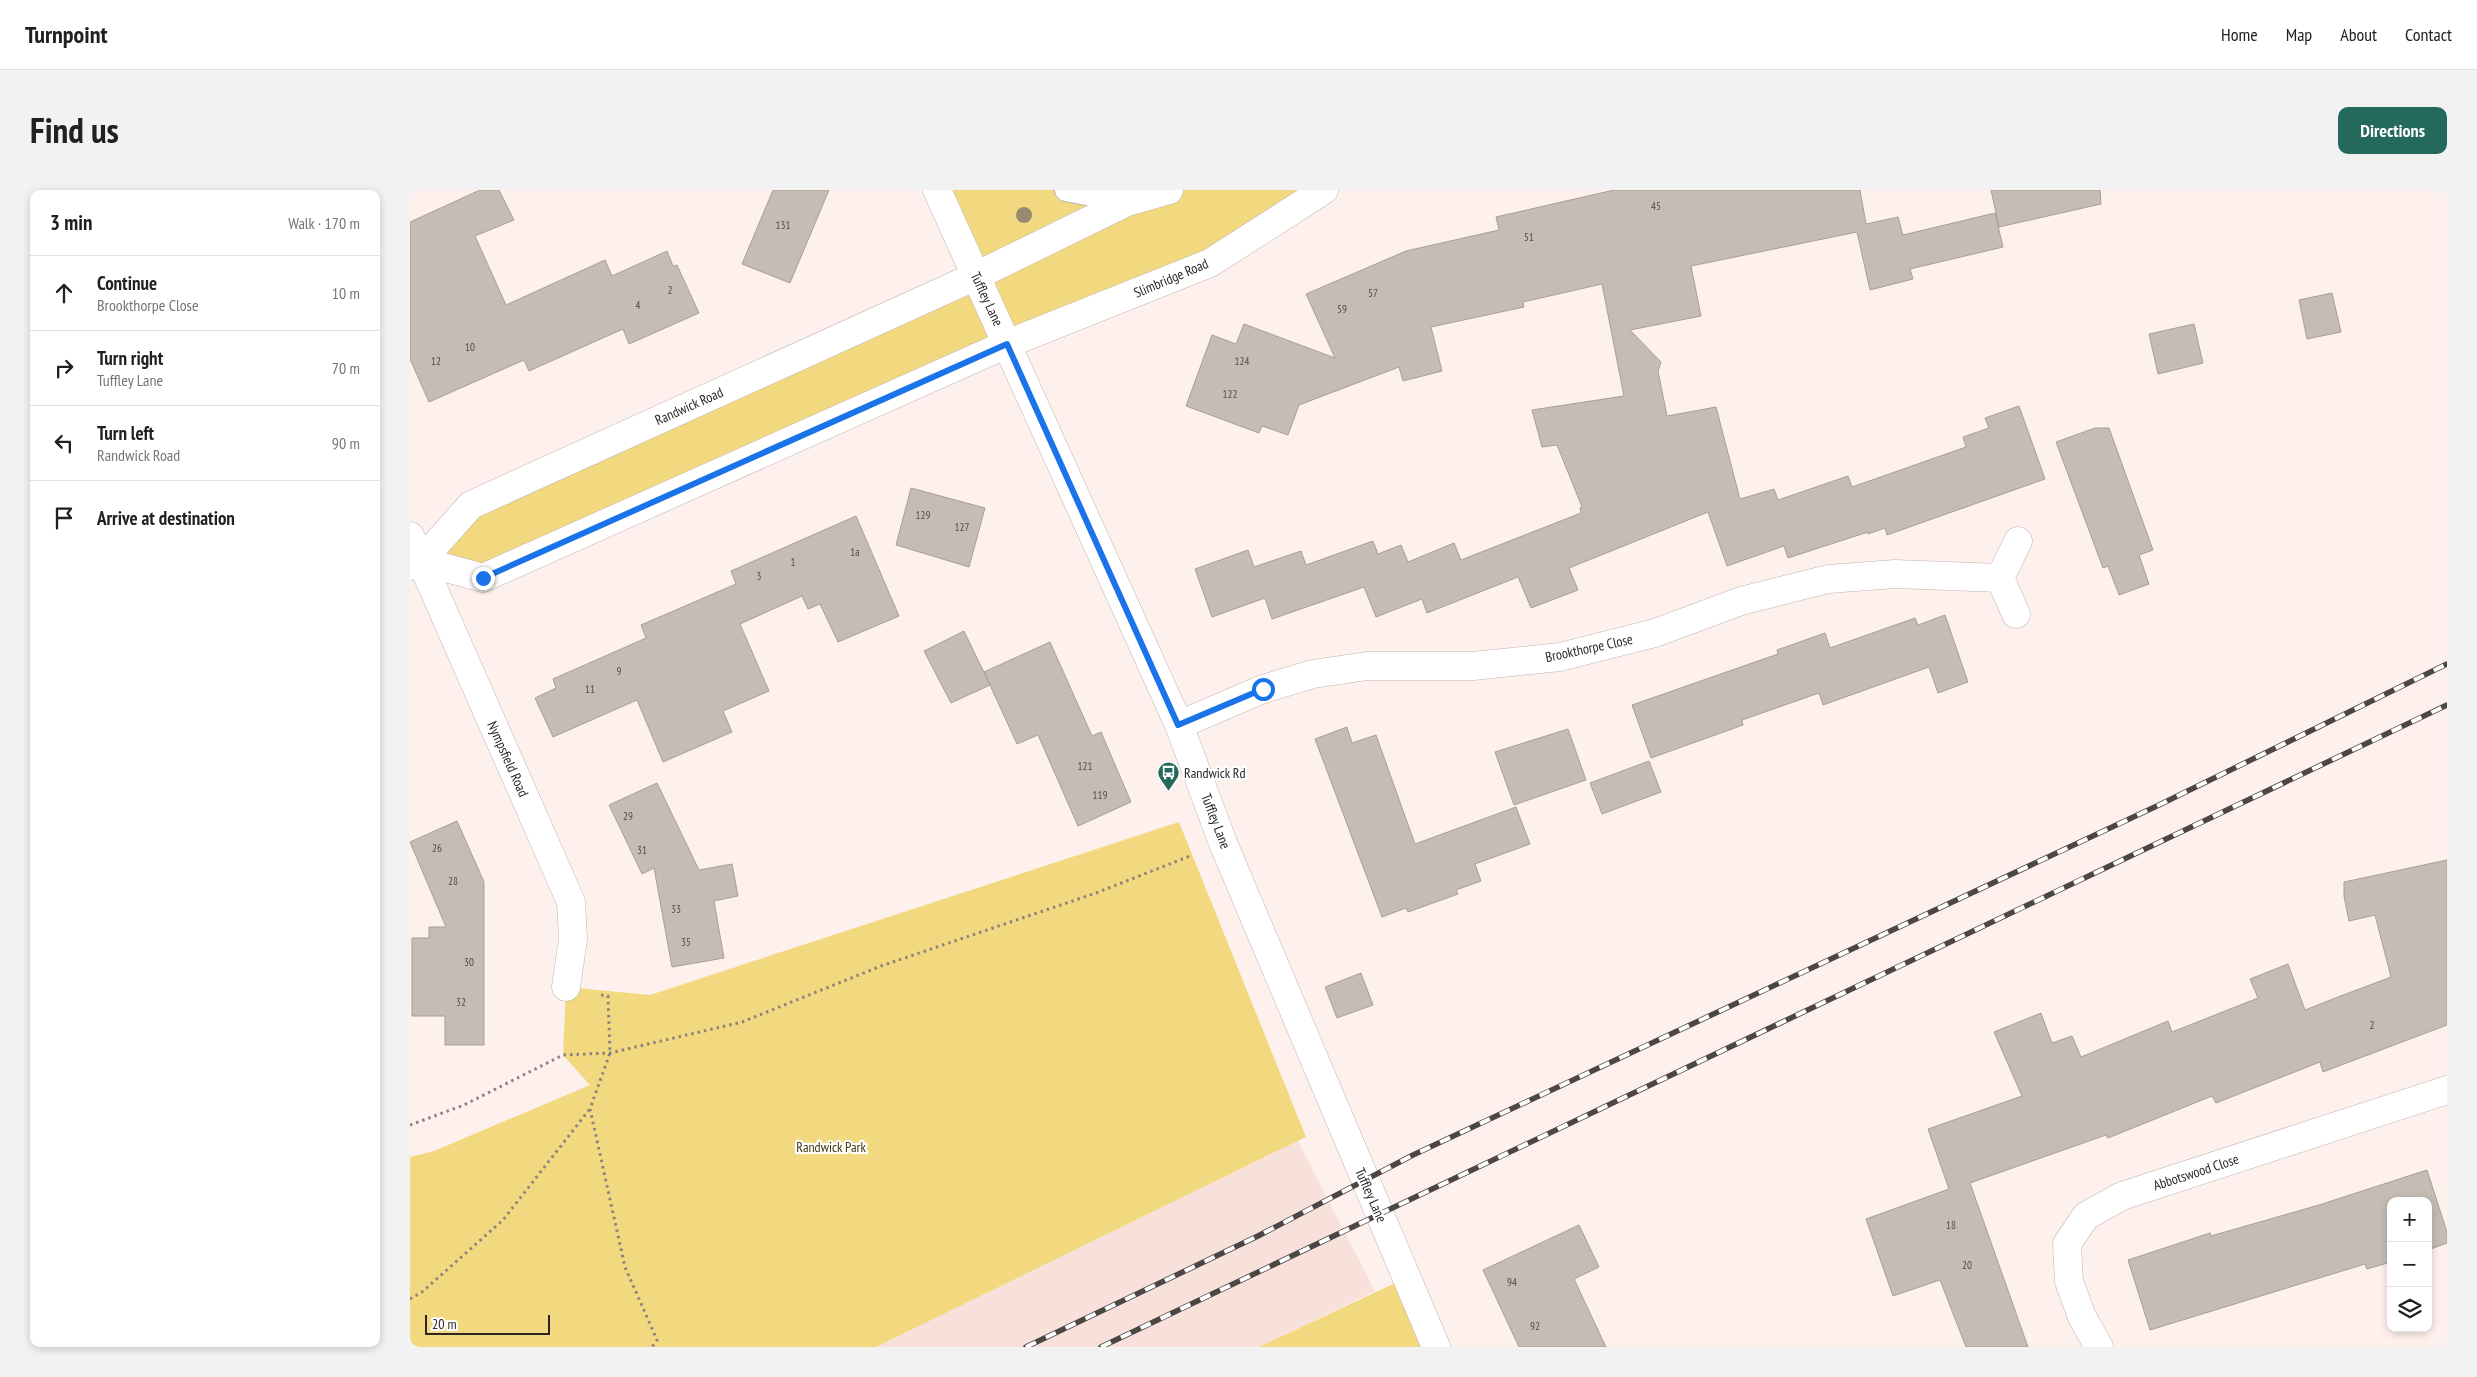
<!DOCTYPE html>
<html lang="en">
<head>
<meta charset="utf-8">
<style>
	body { margin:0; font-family:"PT Sans Narrow",sans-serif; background:#f2f2f2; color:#202124 }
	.controls { position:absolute; right:15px; bottom:15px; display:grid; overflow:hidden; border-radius:10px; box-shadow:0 2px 8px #0003 }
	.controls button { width:45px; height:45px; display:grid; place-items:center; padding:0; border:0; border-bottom:1px solid #e0e0e0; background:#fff; color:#202124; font:25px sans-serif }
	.scale { position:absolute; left:15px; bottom:12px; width:125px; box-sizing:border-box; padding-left:5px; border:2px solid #2b2625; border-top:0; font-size:14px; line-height:18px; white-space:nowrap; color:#2b2625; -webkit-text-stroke:4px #fff; paint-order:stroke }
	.stop { position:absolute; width:15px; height:15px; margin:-11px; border:4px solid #1a73e8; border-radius:50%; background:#fff }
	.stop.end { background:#1a73e8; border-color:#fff; box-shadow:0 1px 5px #0008 }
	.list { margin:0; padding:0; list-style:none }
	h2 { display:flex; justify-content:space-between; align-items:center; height:65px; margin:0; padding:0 20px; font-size:21px }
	h2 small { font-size:16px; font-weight:400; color:#757577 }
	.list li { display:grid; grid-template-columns:32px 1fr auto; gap:15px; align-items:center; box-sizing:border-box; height:75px; padding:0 20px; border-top:1px solid #e0e0e0 }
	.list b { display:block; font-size:19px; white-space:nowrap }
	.list p { margin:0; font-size:16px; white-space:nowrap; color:#757577 }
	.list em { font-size:16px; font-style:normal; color:#757577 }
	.icon { flex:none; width:28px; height:28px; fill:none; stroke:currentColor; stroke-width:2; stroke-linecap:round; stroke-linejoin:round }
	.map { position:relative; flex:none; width:2037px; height:1157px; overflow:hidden; border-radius:10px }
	header { display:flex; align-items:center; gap:30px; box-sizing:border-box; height:70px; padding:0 25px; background:#fff; border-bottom:1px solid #e0e0e0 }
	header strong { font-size:24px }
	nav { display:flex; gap:28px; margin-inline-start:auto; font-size:18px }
	.intro { display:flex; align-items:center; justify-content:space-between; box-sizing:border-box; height:120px; padding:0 30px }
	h1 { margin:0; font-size:35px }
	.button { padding:12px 22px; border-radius:10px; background:#23695c; color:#fff; font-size:18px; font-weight:700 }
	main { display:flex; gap:30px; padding:0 30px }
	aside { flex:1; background:#fff; border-radius:10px; box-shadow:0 2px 8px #0003 }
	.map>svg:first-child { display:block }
</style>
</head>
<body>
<header>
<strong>Turnpoint</strong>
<nav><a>Home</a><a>Map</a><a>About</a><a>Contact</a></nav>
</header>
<div class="intro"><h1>Find us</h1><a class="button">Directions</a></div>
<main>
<aside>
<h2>3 min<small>Walk · 170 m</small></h2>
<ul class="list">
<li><svg class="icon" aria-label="ahead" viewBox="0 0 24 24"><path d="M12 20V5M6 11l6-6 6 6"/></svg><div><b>Continue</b><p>Brookthorpe Close</p></div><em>10 m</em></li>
<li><svg class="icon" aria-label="right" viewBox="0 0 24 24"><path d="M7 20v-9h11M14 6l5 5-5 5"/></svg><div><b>Turn right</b><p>Tuffley Lane</p></div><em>70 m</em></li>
<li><svg class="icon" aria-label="left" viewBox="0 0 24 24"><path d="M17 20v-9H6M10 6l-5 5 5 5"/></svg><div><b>Turn left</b><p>Randwick Road</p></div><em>90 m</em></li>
<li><svg class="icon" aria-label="arrive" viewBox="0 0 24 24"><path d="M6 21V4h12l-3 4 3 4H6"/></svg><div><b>Arrive at destination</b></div></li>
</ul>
</aside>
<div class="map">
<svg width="2037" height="1157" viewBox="0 0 2037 1157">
	<rect width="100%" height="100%" fill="#fef0ec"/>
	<!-- built -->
	<path fill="#f7e1da" d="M 888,951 L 965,1101 L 849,1157 L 466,1157 Z"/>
	<!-- green -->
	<path fill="#f2d97f" d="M 527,0 L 914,0 L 800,73 L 73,388 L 11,371 L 61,315 L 566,86 Z
		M 769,632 L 896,947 L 466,1157 L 0,1157 L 0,967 L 24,961 L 180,895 L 153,865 L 156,797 L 240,805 Z
		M 998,1087 L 1026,1157 L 849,1157 Z"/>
	<!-- building -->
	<path fill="#c5bcb4" stroke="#a89f97" d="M 70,0 L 89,0 L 104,30 L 65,46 L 96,115 L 195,70 L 202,86 L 257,61 L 263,76 L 267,75 L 289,123 L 219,154 L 213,139 L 119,181 L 114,170 L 19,212 L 0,169 L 0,32 Z
		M 363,0 L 419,0 L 380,93 L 332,74 Z
		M 1204,0 L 1450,0 L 1456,34 L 1488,27 L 1493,45 L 1585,23 L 1593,57 L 1500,79 L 1503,89 L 1460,100 L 1447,42 L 1281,76 L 1291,126 L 1220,140 L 1251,172 L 1248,181 L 1257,226 L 1306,217 L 1330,309 L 1364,299 L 1368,310 L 1438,286 L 1442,297 L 1556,257 L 1553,247 L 1579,238 L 1575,228 L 1609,216 L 1635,289 L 1477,345 L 1475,338 L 1458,344 L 1458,342 L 1378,368 L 1374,356 L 1317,376 L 1298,322 L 1159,378 L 1168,400 L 1121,418 L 1108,387 L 1017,423 L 1012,409 L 966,427 L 954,397 L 862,429 L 855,408 L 802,427 L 785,379 L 838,360 L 844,377 L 891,361 L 896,375 L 963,351 L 968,364 L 991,355 L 998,372 L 1044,353 L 1051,370 L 1171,323 L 1170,318 L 1172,317 L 1147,255 L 1132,257 L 1122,220 L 1214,206 L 1192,94 L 1113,112 L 1114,117 L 1021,137 L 1032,181 L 993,191 L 989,177 L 889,215 L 878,245 L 852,236 L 849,243 L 776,216 L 802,145 L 826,154 L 834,134 L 925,168 L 896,104 L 996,61 L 1089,40 L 1086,27 Z
		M 1581,0 L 1690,0 L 1691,14 L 1589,37 Z
		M 1922,103 L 1931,142 L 1897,149 L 1889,110 Z
		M 1784,134 L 1793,173 L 1748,184 L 1739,144 Z
		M 1685,238 L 1699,238 L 1743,360 L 1729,365 L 1739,394 L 1709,405 L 1698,376 L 1693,378 L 1646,252 Z
		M 501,298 L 575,318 L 559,377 L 486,355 Z
		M 446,326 L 489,426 L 428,452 L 410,414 L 398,419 L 392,406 L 330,434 L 359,501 L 313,521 L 322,542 L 253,572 L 227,510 L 143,547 L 125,508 L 146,498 L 143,489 L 236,448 L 231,435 L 326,394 L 321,381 Z
		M 1535,425 L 1558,492 L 1528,503 L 1519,477 L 1413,515 L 1409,503 L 1332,530 L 1333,535 L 1241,568 L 1222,515 L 1368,464 L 1367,460 L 1415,443 L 1420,458 L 1505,428 L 1508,435 Z
		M 554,441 L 580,495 L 541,513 L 514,461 Z
		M 640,452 L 682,546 L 691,542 L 721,612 L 668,636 L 628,545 L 607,554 L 574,482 Z
		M 937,537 L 942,553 L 966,545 L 1005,654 L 1106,617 L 1120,654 L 1065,674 L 1071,691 L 1046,700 L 1048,704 L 998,722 L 996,718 L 972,727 L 905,549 Z
		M 1158,539 L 1176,590 L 1104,615 L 1085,562 Z
		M 1239,571 L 1251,602 L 1192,624 L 1180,593 Z
		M 247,593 L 289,680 L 322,674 L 328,706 L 304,711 L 314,768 L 262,777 L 244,678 L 232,684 L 199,615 Z
		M 47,631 L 74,692 L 74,855 L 35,855 L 35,826 L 2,826 L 2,748 L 19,748 L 19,737 L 36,737 L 0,652 Z
		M 2037,670 L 2037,835 L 1913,882 L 1910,872 L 1806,913 L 1802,906 L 1698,948 L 1696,945 L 1560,993 L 1618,1157 L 1556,1157 L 1530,1090 L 1483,1106 L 1456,1029 L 1539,999 L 1518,939 L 1612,906 L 1584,842 L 1631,823 L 1642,853 L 1662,846 L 1671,867 L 1758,831 L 1762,842 L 1848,808 L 1840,789 L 1878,774 L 1895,820 L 1928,807 L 1981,787 L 1965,725 L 1939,731 L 1934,706 L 1934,692 Z
		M 951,783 L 963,815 L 927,828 L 915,797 Z
		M 2017,980 L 2037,1042 L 2037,1053 L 2018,1060 L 2018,1011 L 1981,1011 L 1981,1072 L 1957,1079 L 1955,1074 L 1740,1140 L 1718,1070 L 1800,1043 L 1801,1046 L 1909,1015 Z
		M 1169,1035 L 1189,1077 L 1164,1089 L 1196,1157 L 1109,1157 L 1073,1080 Z"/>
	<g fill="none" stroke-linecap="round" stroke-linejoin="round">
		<defs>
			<path id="lane" d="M 656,0 L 717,12"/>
			<path id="street" d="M 527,0 L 769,535 L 813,653 L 1026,1157
				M 0,346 L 161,712 L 163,749 L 156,797
				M 11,371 L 73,388 L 597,154 L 800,73 L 914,0
				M 0,376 L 11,371 L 61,315 L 566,86 L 717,12 L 759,0
				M 1590,388 L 1606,424
				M 769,535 L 853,499 L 903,484 L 957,476 L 1063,476 L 1150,467 L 1245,443 L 1331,411 L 1418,389 L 1485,384 L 1590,388 L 1608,351
				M 1689,1157 L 1672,1127 L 1659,1091 L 1657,1054 L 1676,1026 L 1712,1006 L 2037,900"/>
		</defs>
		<!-- lane casing -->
		<use href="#lane" stroke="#c1b4b0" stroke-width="24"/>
		<!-- street casing -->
		<use href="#street" stroke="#c1b4b0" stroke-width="29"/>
		<!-- path -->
		<path stroke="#8c8381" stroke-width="3" stroke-dasharray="2.5 4" stroke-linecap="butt" d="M 191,805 L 198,806 L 200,863 L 180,919 L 215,1077 L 247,1150 L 242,1157
			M 0,935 L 54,915 L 153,865 L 200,863 L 332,832 L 471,776 L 686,703 L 780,666
			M 0,1109 L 12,1102 L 93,1030 L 179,920"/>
		<!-- lane -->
		<use href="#lane" stroke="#fff" stroke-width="22"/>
		<!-- street -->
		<use href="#street" stroke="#fff" stroke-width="28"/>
		<defs>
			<path id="rail" d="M 616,1157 L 848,1046 L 1003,965 L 1749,615 L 2037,474
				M 691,1157 L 2037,515"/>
		</defs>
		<!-- rail casing -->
		<use href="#rail" stroke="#4c4644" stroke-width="5.5"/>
		<!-- rail -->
		<use href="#rail" stroke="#fff" stroke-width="4" stroke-dasharray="11" stroke-linecap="butt"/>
	</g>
	<!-- trees -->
	<circle fill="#968a71" cx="614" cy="25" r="8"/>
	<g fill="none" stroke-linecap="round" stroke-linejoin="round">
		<!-- route -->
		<path stroke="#1a73e8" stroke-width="6" d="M 73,388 L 597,154 L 768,535 L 853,499"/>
	</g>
	<!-- icons -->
	<defs>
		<symbol id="bus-pin" viewBox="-11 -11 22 30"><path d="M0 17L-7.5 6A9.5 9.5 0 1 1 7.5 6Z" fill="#23695c" stroke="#fff"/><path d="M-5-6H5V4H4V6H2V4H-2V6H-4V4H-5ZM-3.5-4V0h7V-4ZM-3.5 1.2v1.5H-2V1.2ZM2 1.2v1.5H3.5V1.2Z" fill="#fff"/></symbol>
	</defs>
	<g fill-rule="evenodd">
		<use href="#bus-pin" x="746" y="570" width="25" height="34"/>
	</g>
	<g text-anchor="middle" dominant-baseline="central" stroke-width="4.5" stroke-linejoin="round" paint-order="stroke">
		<!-- number labels -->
		<g font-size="11" fill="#524c49">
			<text x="1246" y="16">45</text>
			<text x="373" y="35">131</text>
			<text x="1119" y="47">51</text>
			<text x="260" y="100">2</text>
			<text x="963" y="103">57</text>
			<text x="228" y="115">4</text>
			<text x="932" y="119">59</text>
			<text x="60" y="157">10</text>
			<text x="26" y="171">12</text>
			<text x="832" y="171">124</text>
			<text x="820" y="204">122</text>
			<text x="513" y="325">129</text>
			<text x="552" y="337">127</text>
			<text x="445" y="362">1a</text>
			<text x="383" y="372">1</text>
			<text x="349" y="386">3</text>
			<text x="209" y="481">9</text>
			<text x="180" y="499">11</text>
			<text x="675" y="576">121</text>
			<text x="690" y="605">119</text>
			<text x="218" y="626">29</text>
			<text x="27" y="658">26</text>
			<text x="232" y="660">31</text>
			<text x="43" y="691">28</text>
			<text x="266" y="719">33</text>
			<text x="276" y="752">35</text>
			<text x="59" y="772">30</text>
			<text x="51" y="812">32</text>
			<text x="1962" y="835">2</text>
			<text x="1541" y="1035">18</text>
			<text x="1557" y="1075">20</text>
			<text x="1102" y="1092">94</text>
			<text x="1125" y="1136">92</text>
		</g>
		<!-- street labels -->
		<g font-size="14" fill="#2b2625" stroke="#fff">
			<text transform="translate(761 88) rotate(-23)">Slimbridge Road</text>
			<text transform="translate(577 109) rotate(65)">Tuffley Lane</text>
			<text transform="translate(279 216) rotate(-24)">Randwick Road</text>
			<text transform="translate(1179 458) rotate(-12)">Brookthorpe Close</text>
			<text transform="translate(98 569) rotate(66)">Nympsfield Road</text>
			<text transform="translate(806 631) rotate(69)">Tuffley Lane</text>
			<text transform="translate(1786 982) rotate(-18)">Abbotswood Close</text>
			<text transform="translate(961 1005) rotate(66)">Tuffley Lane</text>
		</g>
		<!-- poi labels -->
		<g font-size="14" fill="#2b2625" stroke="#fff" text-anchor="start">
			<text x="774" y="583">Randwick Rd</text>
		</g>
		<!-- park labels -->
		<g font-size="14" fill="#41360c" stroke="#fff">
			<text x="421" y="957">Randwick Park</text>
		</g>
	</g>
</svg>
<div class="controls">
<button>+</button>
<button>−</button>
<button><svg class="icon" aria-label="layers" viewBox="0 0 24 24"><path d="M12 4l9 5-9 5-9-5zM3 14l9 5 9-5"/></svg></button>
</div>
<div class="scale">20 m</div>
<div class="stop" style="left:853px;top:499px"></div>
<div class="stop end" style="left:73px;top:388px"></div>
</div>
</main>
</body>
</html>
